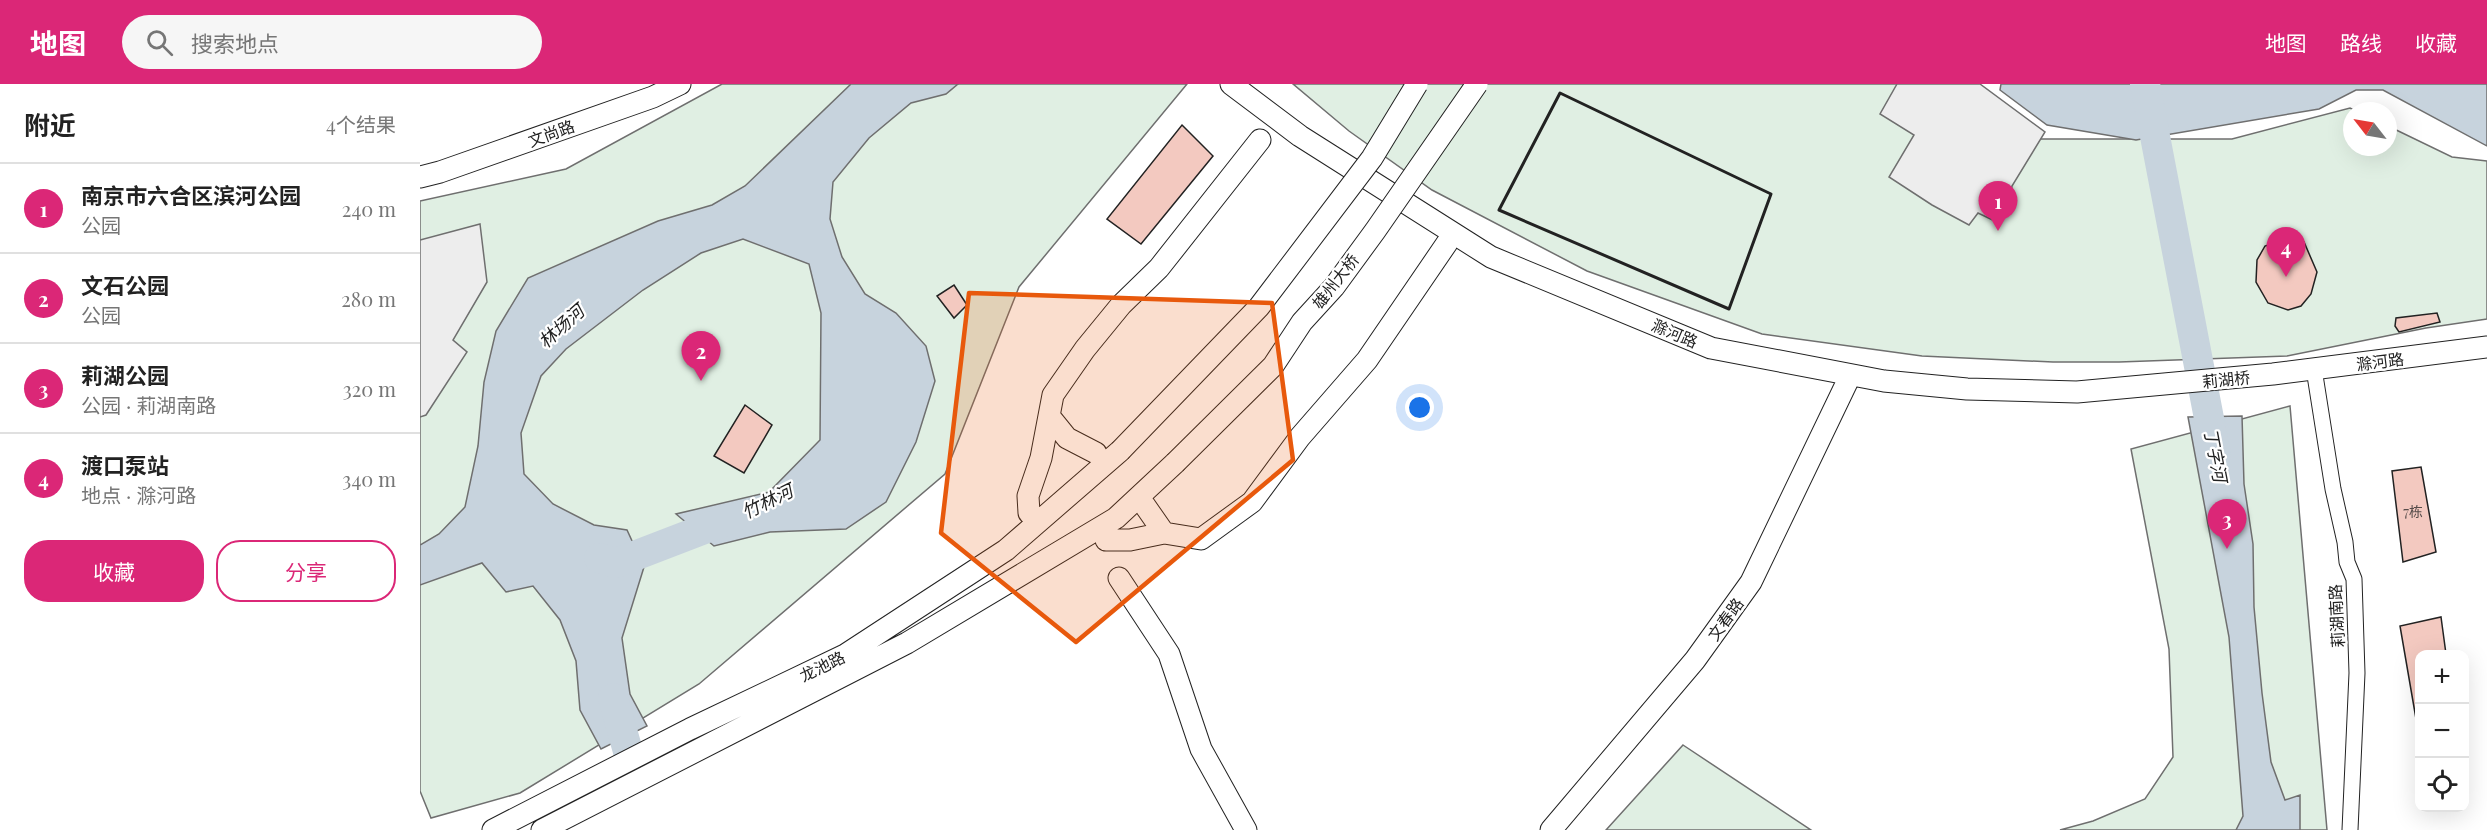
<!DOCTYPE html>
<html lang="zh">
<head>
<meta charset="utf-8">
<style>
	body { margin:0; font-family:"Playfair Display","Noto Sans SC",serif; background:#f6f6f6; color:#222 }
	.controls { position:absolute; right:18px; bottom:18px; display:grid; overflow:hidden; border-radius:12px; box-shadow:0 6px 24px #0002 }
	.controls button { width:54px; height:54px; display:grid; place-items:center; padding:0; border:0; border-bottom:2px solid #e0e0e0; background:#fff; color:#222; font:30px sans-serif }
	.compass { position:absolute; left:1923px; top:18px; width:54px; height:54px; border-radius:50%; background:#fff; box-shadow:0 6px 24px #0002; rotate:301deg }
	.you { position:absolute; left:1000px; top:324px; width:21px; height:21px; margin:-15px; border:4px solid #fff; border-radius:50%; background:#1a73e8; box-shadow:0 0 0 9px #1a73e833 }
	.badge { display:grid; place-items:center; width:39px; height:39px; border-radius:50%; background:#db2777; color:#fff; font-size:20px; font-weight:700 }
	.pin { position:absolute; translate:-50% -50px; filter:drop-shadow(0 2px 3px #0008) }
	.pin::after { content:''; position:absolute; top:32px; width:21px; height:18px; background:inherit; clip-path:polygon(0 0,100% 0,50% 100%) }
	.list { margin:0; padding:0; list-style:none }
	h2 { display:flex; justify-content:space-between; align-items:center; height:78px; margin:0; padding:0 24px; font-size:26px }
	h2 small { font-size:20px; font-weight:400; color:#767676 }
	.list li { display:grid; grid-template-columns:39px 1fr auto; gap:18px; align-items:center; box-sizing:border-box; height:90px; padding:0 24px; border-top:2px solid #e0e0e0 }
	.list b { display:block; font-size:22px; white-space:nowrap }
	.list p { margin:0; font-size:20px; white-space:nowrap; color:#767676 }
	.list em { font-size:20px; font-style:normal; color:#767676 }
	.actions { display:flex; gap:12px; padding:18px 24px }
	.actions a { flex:1; padding:14px 0; border:2px solid #db2777; border-radius:24px; text-align:center; font-size:21px; color:#db2777 }
	.actions .main { background:#db2777; color:#fff }
	.icon { flex:none; width:33px; height:33px; fill:none; stroke:currentColor; stroke-width:2; stroke-linecap:round; stroke-linejoin:round }
	.map { position:relative; flex:none; width:2067px; height:746px; overflow:hidden }
	header { display:flex; align-items:center; gap:36px; box-sizing:border-box; height:84px; padding:0 30px; background:#db2777; color:#fff }
	header strong { font-size:28px }
	nav { display:flex; gap:33px; margin-inline-start:auto; font-size:21px }
	.search { width:420px; height:54px; background:#f6f6f6; display:flex; align-items:center; gap:15px; box-sizing:border-box; padding:0 21px; border-radius:33px; color:#767676; font-size:22px }
	main { display:flex }
	aside { flex:1; background:#fff }
	.map>svg:first-child { display:block }
</style>
</head>
<body>
<header>
<strong>地图</strong>
<div class="search"><svg class="icon" aria-label="search" viewBox="0 0 24 24"><circle cx="10" cy="10" r="6"/><path d="M15 15l6 6"/></svg>搜索地点</div>
<nav><a>地图</a><a>路线</a><a>收藏</a></nav>
</header>
<main>
<aside>
<h2>附近<small>4个结果</small></h2>
<ul class="list">
<li><span class="badge">1</span><div><b>南京市六合区滨河公园</b><p>公园</p></div><em>240 m</em></li>
<li><span class="badge">2</span><div><b>文石公园</b><p>公园</p></div><em>280 m</em></li>
<li><span class="badge">3</span><div><b>莉湖公园</b><p>公园 · 莉湖南路</p></div><em>320 m</em></li>
<li><span class="badge">4</span><div><b>渡口泵站</b><p>地点 · 滁河路</p></div><em>340 m</em></li>
</ul>
<div class="actions"><a class="main">收藏</a><a>分享</a></div>
</aside>
<div class="map">
<svg width="2067" height="746" viewBox="0 0 2067 746">
	<rect width="100%" height="100%" fill="#fff"/>
	<!-- green -->
	<path fill="#e0efe3" stroke="#6f6f6f" stroke-width="1.5" d="M 302,0 L 767,0 L 599,203 L 525,390 L 279,600 L 100,709 L 11,734 L 0,707 L 0,117 L 146,85 Z
		M 873,0 L 1525,0 L 1617,55 L 1812,55 L 1930,24 L 1936,27 L 1932,27 L 1932,63 L 1968,63 L 1968,42 L 2032,73 L 2067,77 L 2067,235 L 2006,244 L 1867,272 L 1699,278 L 1633,278 L 1502,272 L 1342,250 L 1167,187 L 1012,106 L 929,47 Z
		M 1870,322 L 1907,746 L 1640,746 L 1673,737 L 1725,715 L 1753,673 L 1749,565 L 1711,365 Z
		M 1263,661 L 1391,746 L 1186,746 Z"/>
	<!-- parking -->
	<path fill="#ededed" stroke="#6f6f6f" stroke-width="1.5" d="M 1477,0 L 1560,0 L 1625,48 L 1592,102 L 1589,125 L 1579,139 L 1558,129 L 1549,141 L 1512,121 L 1469,93 L 1494,51 L 1460,30 Z
		M 60,140 L 67,198 L 33,256 L 47,268 L 6,331 L 0,333 L 0,156 Z"/>
	<!-- water -->
	<path fill="#c7d3dd" stroke="#6f6f6f" stroke-width="1.5" d="M 431,0 L 538,0 L 526,10 L 491,19 L 449,54 L 413,98 L 410,135 L 422,173 L 445,210 L 476,229 L 506,262 L 515,297 L 496,358 L 466,418 L 426,445 L 350,448 L 294,462 L 256,430 L 349,408 L 400,356 L 401,229 L 389,180 L 323,155 L 281,169 L 223,206 L 146,265 L 121,292 L 101,349 L 104,390 L 133,420 L 174,441 L 207,446 L 224,483 L 202,554 L 210,610 L 227,642 L 181,665 L 160,626 L 156,577 L 140,536 L 113,502 L 86,508 L 62,479 L 0,501 L 0,461 L 19,450 L 45,423 L 58,362 L 64,298 L 76,247 L 108,194 L 238,137 L 292,121 L 325,102 Z
		M 1581,0 L 2067,0 L 2067,62 L 1963,6 L 1936,6 L 1899,25 L 1716,56 L 1627,41 L 1580,6 Z
		M 1822,332 L 1824,400 L 1833,460 L 1834,523 L 1842,609 L 1851,678 L 1865,716 L 1880,711 L 1880,746 L 1816,746 L 1823,732 L 1809,553 L 1768,333 Z"/>
	<g fill="none" stroke-linecap="round" stroke-linejoin="round">
		<!-- river -->
		<path stroke="#c7d3dd" stroke-width="30" d="M 1725,0 L 1796,371
			M 179,474 L 196,479 L 313,434
			M 193,614 L 209,671"/>
	</g>
	<!-- building -->
	<path fill="#f3c9c0" stroke="#222" stroke-width="1.5" d="M 762,41 L 793,72 L 721,160 L 687,135 Z
		M 1862,156 L 1884,158 L 1897,188 L 1891,210 L 1881,222 L 1868,226 L 1848,219 L 1836,198 L 1837,176 L 1845,162 Z
		M 534,201 L 547,221 L 534,234 L 517,212 Z
		M 2017,229 L 2020,238 L 1979,248 L 1975,242 L 1976,234 Z
		M 325,321 L 352,341 L 324,389 L 294,372 Z
		M 2001,383 L 2016,468 L 1983,478 L 1972,387 Z
		M 2021,533 L 2026,570 L 2000,570 L 2000,658 L 1980,542 Z"/>
	<g fill="none" stroke-linecap="round" stroke-linejoin="round">
		<defs>
			<path id="street" d="M 1894,285 L 1913,405 L 1925,458 L 1927,478 L 1934,495 L 1937,589 L 1930,746"/>
			<path id="secondary" d="M 811,0 L 880,52 L 1071,173 L 1291,264 L 1464,297 L 1547,305 L 1657,308 L 1853,290 L 2067,263
				M 0,93 L 20,88 L 233,13 L 260,0
				M 630,333 L 647,354 L 676,369
				M 721,416 L 744,449
				M 609,429 L 608,412 L 621,374 L 633,311 L 665,265 L 701,221 L 739,184 L 840,56
				M 686,456 L 710,456 L 744,449 L 781,455 L 832,418 L 880,353 L 947,276 L 1027,159
				M 699,494 L 749,570 L 781,665 L 826,746
				M 73,746 L 270,645 L 425,571 L 586,466 L 700,367
				M 122,746 L 487,559 L 696,434 L 755,379
				M 1131,746 L 1275,576 L 1331,498 L 1430,292"/>
		</defs>
		<!-- street casing -->
		<use href="#street" stroke="#222" stroke-width="17"/>
		<!-- secondary casing -->
		<use href="#secondary" stroke="#222" stroke-width="23"/>
		<!-- street -->
		<use href="#street" stroke="#fff" stroke-width="15"/>
		<!-- secondary -->
		<use href="#secondary" stroke="#fff" stroke-width="21"/>
		<defs>
			<path id="secondary-bridge" d="M 700,367 L 839,223 L 952,74 L 997,0
				M 755,379 L 853,282 L 882,238 L 914,203 L 955,147 L 1057,0"/>
		</defs>
		<!-- secondary-bridge casing -->
		<use href="#secondary-bridge" stroke="#222" stroke-width="23" stroke-linecap="butt"/>
		<!-- secondary-bridge -->
		<use href="#secondary-bridge" stroke="#fff" stroke-width="21"/>
		<!-- wall -->
		<path stroke="#222" stroke-width="3" d="M 1140,9 L 1351,110 L 1309,225 L 1079,126 Z"/>
	</g>
	<!-- marked area -->
	<path fill="#e8590c" fill-opacity="0.2" stroke="#e8590c" stroke-width="4.5" stroke-linejoin="round" d="M 549,209 L 852,219 L 873,376 L 656,558 L 521,449 Z"/>
	<g text-anchor="middle" dominant-baseline="central" stroke-width="4.5" stroke-linejoin="round" paint-order="stroke">
		<!-- number labels -->
		<g font-size="14" fill="#564c4a">
			<text x="1993" y="427">7栋</text>
		</g>
		<!-- street labels -->
		<g font-size="16" fill="#222" stroke="#fff">
			<text transform="translate(131 49) rotate(-20)">文尚路</text>
			<text transform="translate(915 197) rotate(-52)">雄州大桥</text>
			<text transform="translate(1255 249) rotate(23)">滁河路</text>
			<text transform="translate(1960 277) rotate(-7)">滁河路</text>
			<text transform="translate(1806 295) rotate(-6)">莉湖桥</text>
			<text transform="translate(1916 532) rotate(-93)">莉湖南路</text>
			<text transform="translate(1305 535) rotate(-54)">文春路</text>
			<text transform="translate(402 582) rotate(-26)">龙池路</text>
		</g>
		<!-- water labels -->
		<g font-size="18" font-style="italic" fill="#222" stroke="#fff">
			<text transform="translate(141 242) rotate(-42)">林场河</text>
			<text transform="translate(1796 371) rotate(79)">丁字河</text>
			<text transform="translate(347 417) rotate(-26)">竹林河</text>
		</g>
	</g>
</svg>
<div class="controls">
<button>+</button>
<button>−</button>
<button><svg class="icon" aria-label="locate" viewBox="0 0 24 24"><circle cx="12" cy="12" r="6"/><path d="M12 2v4M12 18v4M2 12h4M18 12h4"/></svg></button>
</div>
<svg class="compass" viewBox="-18 -18 36 36"><path d="M0-13l5 13h-10z" fill="#e53935"/><path d="M0 13l5-13h-10z" fill="#767676"/></svg>
<div class="you"></div>
<div class="pin badge" style="left:1578px;top:147px">1</div>
<div class="pin badge" style="left:281px;top:297px">2</div>
<div class="pin badge" style="left:1807px;top:465px">3</div>
<div class="pin badge" style="left:1866px;top:193px">4</div>
</div>
</main>
</body>
</html>
